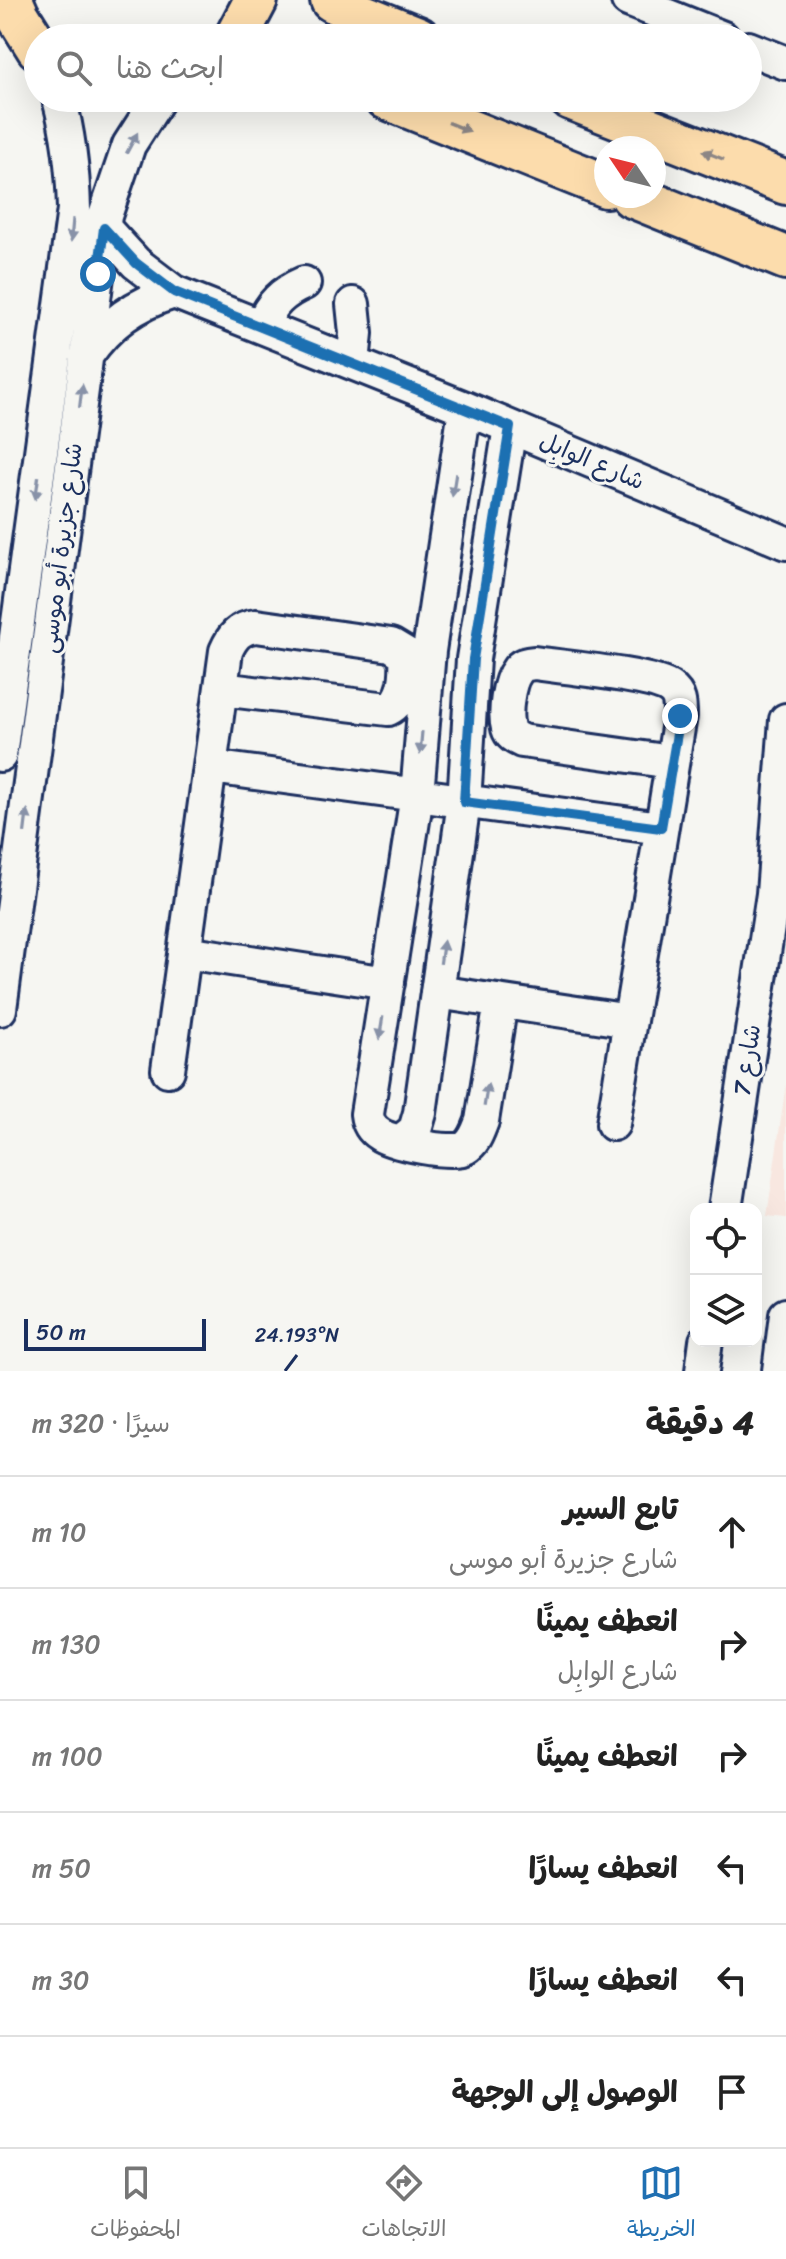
<!DOCTYPE html>
<html lang="ar">
<head>
<meta charset="utf-8">
<style>
	body { margin:0; font-family:Sriracha,"Playpen Sans Arabic",sans-serif; background:#f2f2f2; color:#222; direction:rtl }
	.controls { position:absolute; right:24px; bottom:24px; display:grid; overflow:hidden; border-radius:16px; box-shadow:0 8px 32px #0002 }
	.controls button { width:72px; height:72px; display:grid; place-items:center; padding:0; border:0; border-bottom:2px solid #e0e0e0; background:#fff; color:#222; font:40px sans-serif }
	.compass { position:absolute; left:594px; top:136px; width:72px; height:72px; border-radius:50%; background:#fff; box-shadow:0 8px 32px #0002; rotate:305deg }
	.scale { position:absolute; left:24px; bottom:20px; width:182px; box-sizing:border-box; padding-left:8px; border:4px solid #1b2f5e; border-top:0; font-size:22px; line-height:28px; white-space:nowrap; color:#1b2f5e; -webkit-text-stroke:6px #f6f6f2; paint-order:stroke }
	.stop { position:absolute; width:24px; height:24px; margin:-18px; border:6px solid #1f6fb2; border-radius:50%; background:#fff }
	.stop.end { background:#1f6fb2; border-color:#fff; box-shadow:0 2px 8px #0008 }
	.list { margin:0; padding:0; list-style:none }
	h2 { display:flex; justify-content:space-between; align-items:center; height:104px; margin:0; padding:0 32px; font-size:34px }
	h2 small { font-size:26px; font-weight:400; color:#767676 }
	.list li { display:grid; grid-template-columns:52px 1fr auto; gap:24px; align-items:center; box-sizing:border-box; height:112px; padding:0 32px; border-top:2px solid #e0e0e0 }
	.list b { display:block; font-size:30px; white-space:nowrap }
	.list p { margin:0; font-size:26px; white-space:nowrap; color:#767676 }
	.list em { font-size:26px; font-style:normal; color:#767676 }
	.icon { flex:none; width:44px; height:44px; fill:none; stroke:currentColor; stroke-width:2; stroke-linecap:round; stroke-linejoin:round }
	.map { position:relative; flex:none; width:786px; height:1371px; overflow:hidden; direction:ltr }
	.search { position:absolute; background:#fff; box-shadow:0 8px 32px #0002; left:24px; right:24px; top:24px; height:88px; display:flex; align-items:center; gap:20px; box-sizing:border-box; padding:0 28px; border-radius:44px; color:#767676; font-size:30px }
	.sheet { height:776px; background:#fff }
	nav { display:flex; justify-content:space-around; align-items:center; box-sizing:border-box; height:112px; border-top:2px solid #e0e0e0; background:#fff; font-size:22px; color:#767676 }
	nav a { display:grid; justify-items:center; gap:4px }
	nav .on { color:#1f6fb2 }
	.map>svg:first-child { display:block }
</style>
</head>
<body>
<div class="map">
<svg width="786" height="1371" viewBox="0 0 786 1371">
	<rect width="100%" height="100%" fill="#f6f6f2"/>
	<filter id="ink" filterUnits="userSpaceOnUse"><feTurbulence type="fractalNoise" baseFrequency=".0125" numOctaves="2"/><feDisplacementMap in="SourceGraphic" scale="16" xChannelSelector="R" yChannelSelector="G"/><feConvolveMatrix kernelMatrix="1 2 1 2 8 2 1 2 1" color-interpolation-filters="sRGB"/></filter>
	<g filter="url(#ink)">
		<!-- built -->
		<path fill="#f8e7e0" d="M 786,1084 L 786,1218 L 767,1216 Z"/>
		<g fill="none" stroke-linecap="round" stroke-linejoin="round">
			<defs>
				<path id="minor" d="M 628,0 L 723,38
					M 748,48 L 786,63
					M 104,228 L 136,263 L 174,292 L 465,408 L 786,543
					M 262,326 C 270,304 283,292 304,283
					M 86,356 C 109,323 135,304 174,292
					M 353,363 L 356,333 L 353,304
					M 465,408 L 429,651 L 417,795 L 367,1114 C 368,1123 371,1129 379,1134 C 391,1143 453,1155 465,1148 C 475,1142 478,1131 482,1121 L 501,1002
					M 0,755 L 74,209 C 73,171 69,135 59,98
					M 211,767 L 661,828
					M 185,952 L 388,983
					M 437,992 L 630,1021
					M 0,1009 L 105,216 L 129,145 L 159,98
					M 168,1070 L 226,651 C 232,637 239,628 256,626 L 391,645 L 406,654 C 407,672 407,700 388,709 L 221,689
					M 613,1124 L 680,716 C 680,704 680,695 670,688 C 653,675 560,667 534,663 C 527,664 521,664 517,671 C 508,682 504,714 508,728 C 510,735 515,738 522,741 L 672,762
					M 400,1142 L 415,1130 L 420,1113 L 464,802 L 473,659 L 510,427
					M 725,1209 L 773,894 L 786,720
					M 702,1371 L 706,1341
					M 779,1371 L 786,1315"/>
				<path id="major" d="M 11,0 L 18,16 L 38,48
					M 332,0 L 358,14 L 418,38
					M 236,38 L 256,0
					M 387,98 L 606,186
					M 570,98 L 786,183
					M 632,196 L 786,258"/>
			</defs>
			<!-- minor casing -->
			<use href="#minor" stroke="#1b2f5e" stroke-width="38"/>
			<!-- major casing -->
			<use href="#major" stroke="#1b2f5e" stroke-width="48"/>
			<!-- minor -->
			<use href="#minor" stroke="#f6f6f2" stroke-width="32"/>
			<!-- major -->
			<use href="#major" stroke="#fcdcac" stroke-width="42"/>
		</g>
		<!-- one-way arrows -->
		<defs><path id="oneway-solid" d="M-6-.8H1V-3.2L6.5 0L1 3.2V.8H-6Z" transform="scale(2)"/></defs>
		<g fill="#8c8685">
			<use href="#oneway-solid" transform="translate(459 127) rotate(22)"/>
			<use href="#oneway-solid" transform="translate(713 155) rotate(-158)"/>
		</g>
		<g fill="#8892a8">
			<use href="#oneway-solid" transform="translate(132 143) rotate(-62)"/>
			<use href="#oneway-solid" transform="translate(72 230) rotate(95)"/>
			<use href="#oneway-solid" transform="translate(81 396) rotate(-83)"/>
			<use href="#oneway-solid" transform="translate(454 485) rotate(99)"/>
			<use href="#oneway-solid" transform="translate(37 488) rotate(98)"/>
			<use href="#oneway-solid" transform="translate(421 743) rotate(95)"/>
			<use href="#oneway-solid" transform="translate(26 821) rotate(-83)"/>
			<use href="#oneway-solid" transform="translate(442 952) rotate(-82)"/>
			<use href="#oneway-solid" transform="translate(381 1028) rotate(99)"/>
			<use href="#oneway-solid" transform="translate(486 1095) rotate(-81)"/>
		</g>
	</g>
	<g fill="none" stroke-linecap="round" stroke-linejoin="round" filter="url(#ink)">
		<!-- route -->
		<path stroke="#1f6fb2" stroke-width="10" d="M 98,274 L 104,228 L 136,263 L 174,292 L 510,427 L 473,659 L 464,802 L 661,828 L 680,716"/>
	</g>
	<!-- ticks -->
	<path fill="none" stroke="#1b2f5e" stroke-width="3" d="M 285,1371 L 297,1355"/>
	<g text-anchor="middle" dominant-baseline="central" stroke-width="6" stroke-linejoin="round" paint-order="stroke">
		<!-- street labels -->
		<g font-size="24" fill="#1b2f5e" stroke="#f6f6f2">
			<text transform="translate(592 461) rotate(23)">شارع الوابِل</text>
			<text transform="translate(61 548) rotate(-83)">شارع جزيرة أبو موسى</text>
			<text transform="translate(747 1060) rotate(-81)">شارع 7</text>
		</g>
	</g>
	<g font-size="20" text-anchor="middle" fill="#1b2f5e" stroke="#f6f6f2" stroke-width="6" stroke-linejoin="round" paint-order="stroke">
		<text x="297" y="1342">24.193°N</text>
	</g>
</svg>
<div class="controls">
<button><svg class="icon" aria-label="locate" viewBox="0 0 24 24"><circle cx="12" cy="12" r="6"/><path d="M12 2v4M12 18v4M2 12h4M18 12h4"/></svg></button>
<button><svg class="icon" aria-label="layers" viewBox="0 0 24 24"><path d="M12 4l9 5-9 5-9-5zM3 14l9 5 9-5"/></svg></button>
</div>
<svg class="compass" viewBox="-18 -18 36 36"><path d="M0-13l5 13h-10z" fill="#e53935"/><path d="M0 13l5-13h-10z" fill="#767676"/></svg>
<div class="scale">50 m</div>
<div class="stop" style="left:98px;top:274px"></div>
<div class="stop end" style="left:680px;top:716px"></div>
<div class="search"><svg class="icon" aria-label="search" viewBox="0 0 24 24"><circle cx="10" cy="10" r="6"/><path d="M15 15l6 6"/></svg>ابحث هنا</div>
</div>
<section class="sheet">
<h2>4 دقيقة<small>سيرًا · 320 m</small></h2>
<ul class="list">
<li><svg class="icon" aria-label="ahead" viewBox="0 0 24 24"><path d="M12 20V5M6 11l6-6 6 6"/></svg><div><b>تابع السير</b><p>شارع جزيرة أبو موسى</p></div><em>10 m</em></li>
<li><svg class="icon" aria-label="right" viewBox="0 0 24 24"><path d="M7 20v-9h11M14 6l5 5-5 5"/></svg><div><b>انعطف يمينًا</b><p>شارع الوابِل</p></div><em>130 m</em></li>
<li><svg class="icon" aria-label="right" viewBox="0 0 24 24"><path d="M7 20v-9h11M14 6l5 5-5 5"/></svg><div><b>انعطف يمينًا</b></div><em>100 m</em></li>
<li><svg class="icon" aria-label="left" viewBox="0 0 24 24"><path d="M17 20v-9H6M10 6l-5 5 5 5"/></svg><div><b>انعطف يسارًا</b></div><em>50 m</em></li>
<li><svg class="icon" aria-label="left" viewBox="0 0 24 24"><path d="M17 20v-9H6M10 6l-5 5 5 5"/></svg><div><b>انعطف يسارًا</b></div><em>30 m</em></li>
<li><svg class="icon" aria-label="arrive" viewBox="0 0 24 24"><path d="M6 21V4h12l-3 4 3 4H6"/></svg><div><b>الوصول إلى الوجهة</b></div></li>
</ul>
</section>
<nav>
<a class="on"><svg class="icon" aria-label="map" viewBox="0 0 24 24"><path d="M3 6l6-2 6 2 6-2v14l-6 2-6-2-6 2zM9 4v14M15 6v14"/></svg>الخريطة</a>
<a><svg class="icon" aria-label="directions" viewBox="0 0 24 24"><path d="M12 3l9 9-9 9-9-9zM9 14v-3h6M13 9l2 2-2 2"/></svg>الاتجاهات</a>
<a><svg class="icon" aria-label="saved" viewBox="0 0 24 24"><path d="M7 4h10v16l-5-4-5 4z"/></svg>المحفوظات</a>
</nav>
</body>
</html>
